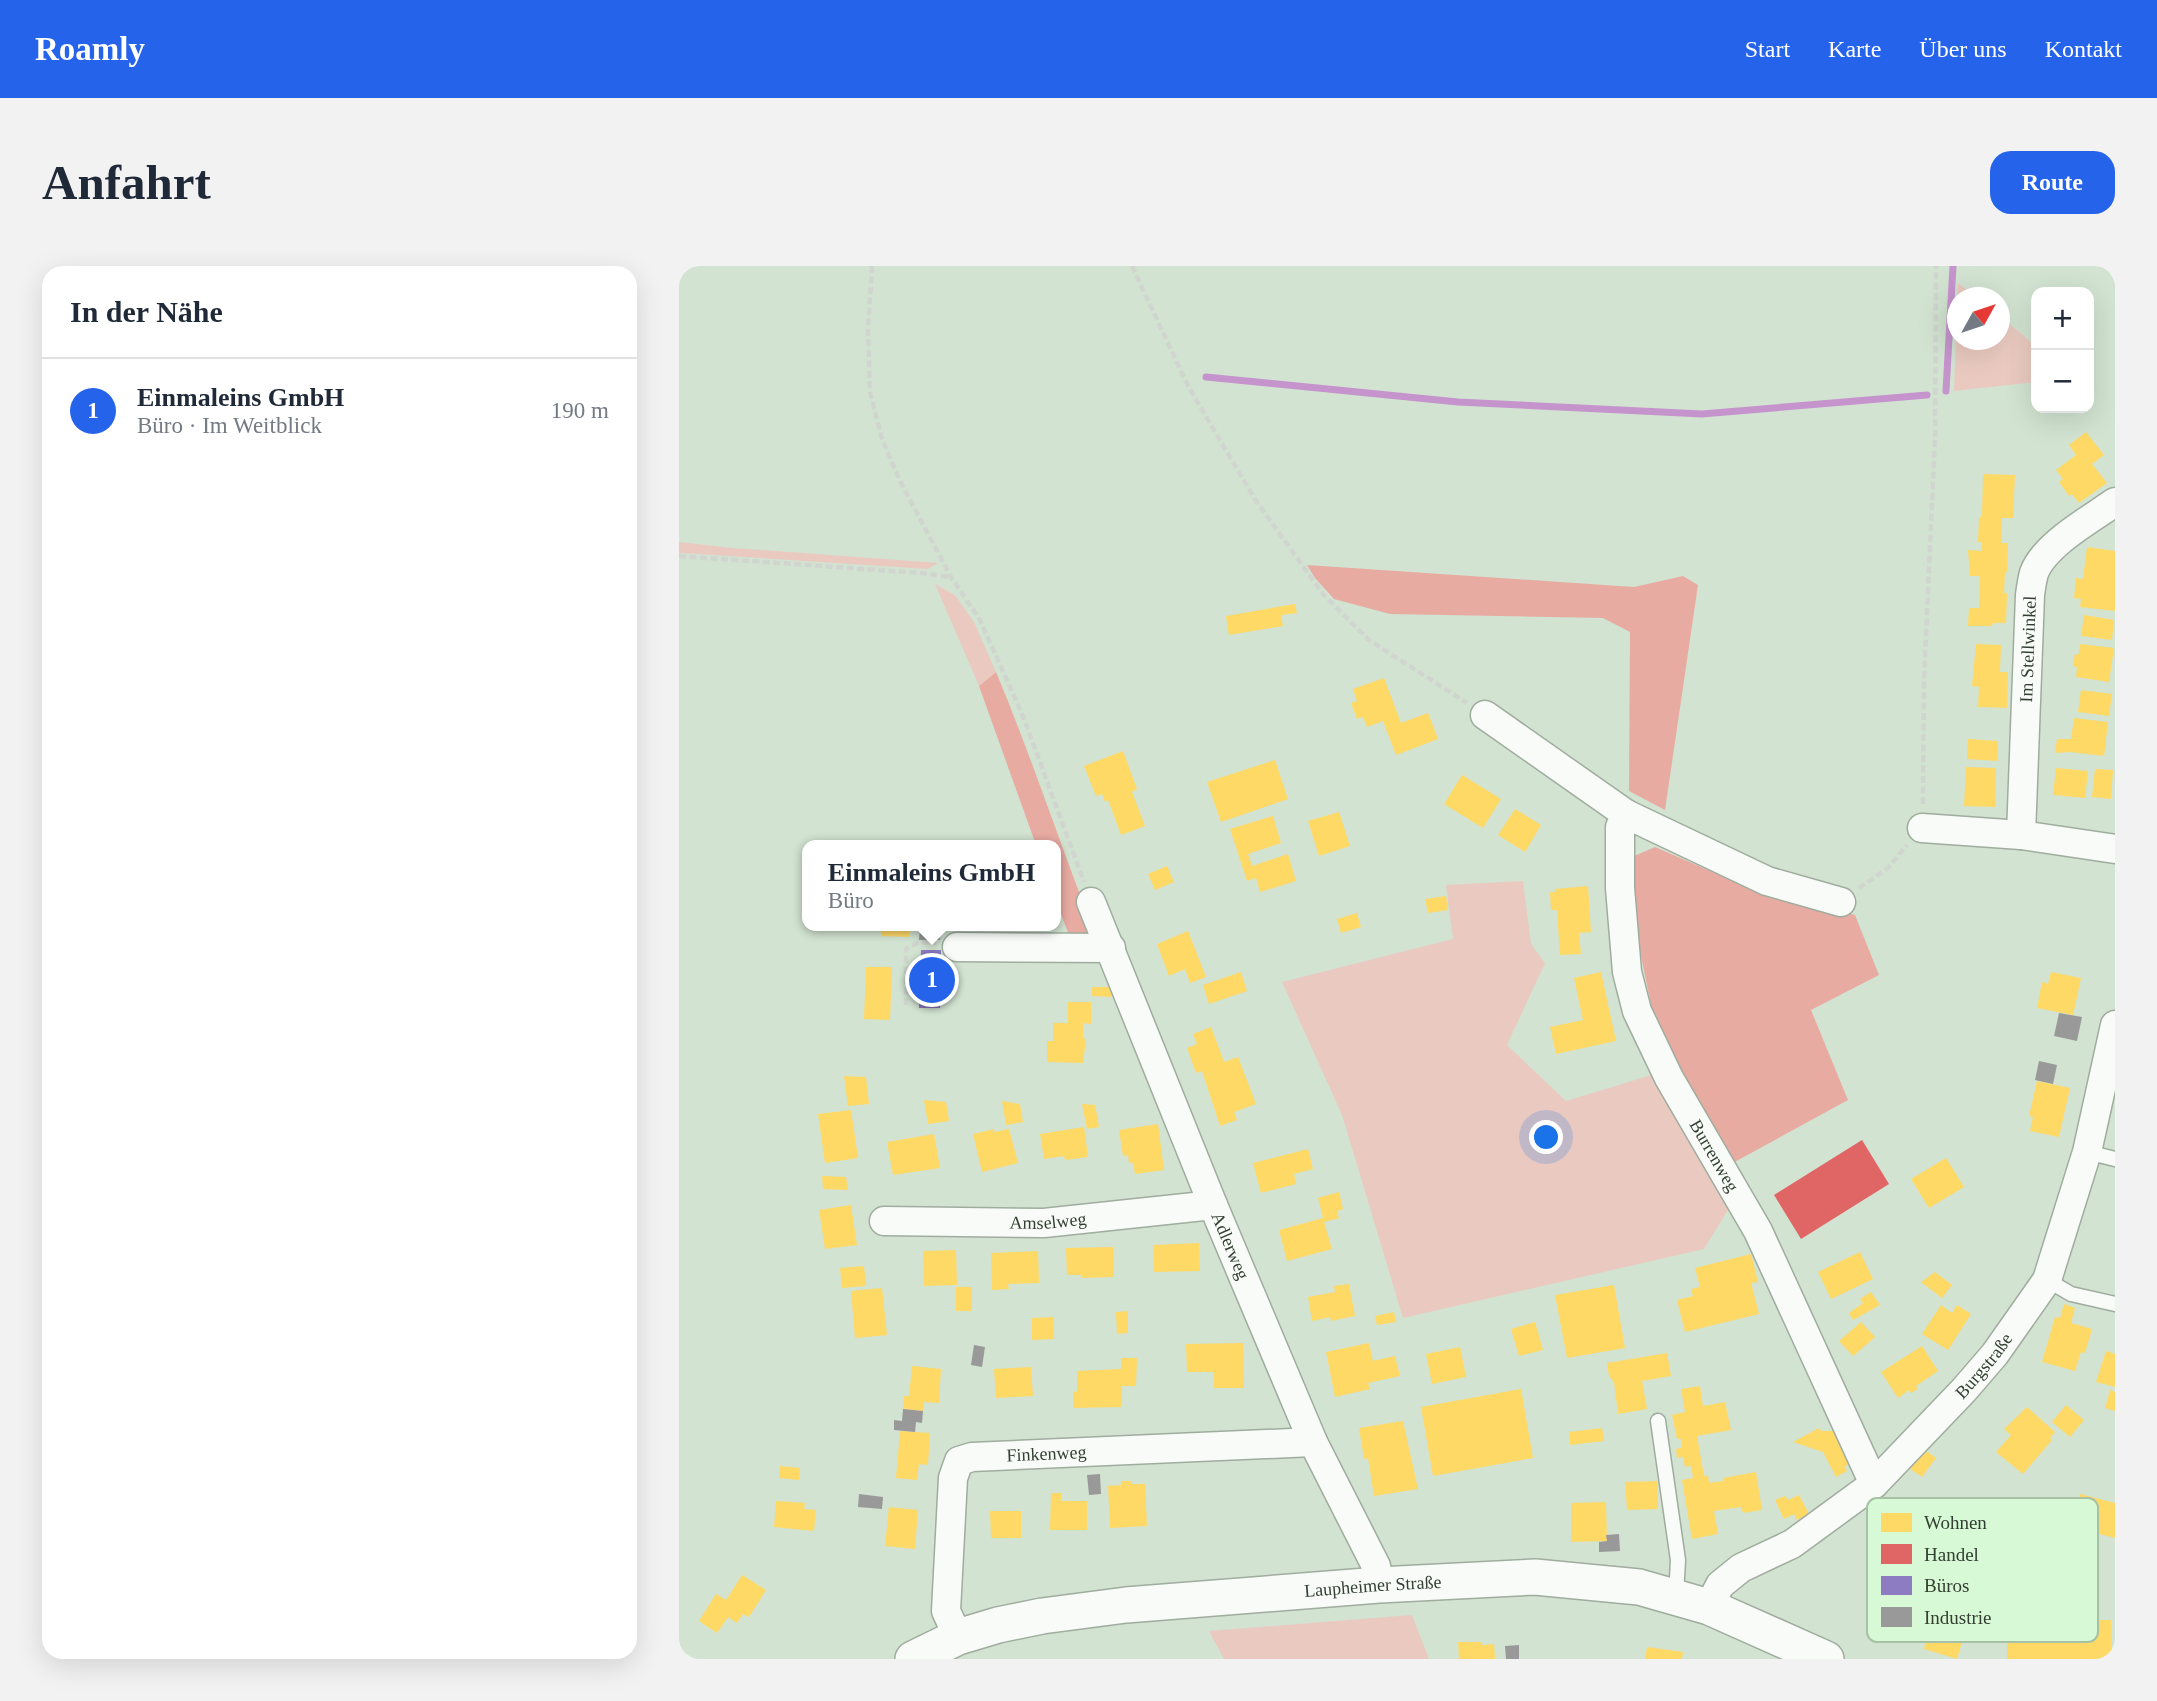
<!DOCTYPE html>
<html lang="de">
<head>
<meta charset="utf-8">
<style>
	body { margin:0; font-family:Georgia,serif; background:#f2f2f3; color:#1f2937 }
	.controls { position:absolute; right:21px; top:21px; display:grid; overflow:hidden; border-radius:14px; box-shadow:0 7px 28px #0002 }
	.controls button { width:63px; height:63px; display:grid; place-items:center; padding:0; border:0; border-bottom:2px solid #e0e1e3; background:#fff; color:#1f2937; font:35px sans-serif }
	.compass { position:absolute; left:1268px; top:21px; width:63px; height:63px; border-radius:50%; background:#fff; box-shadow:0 7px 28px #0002; rotate:50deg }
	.you { position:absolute; left:868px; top:872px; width:24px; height:24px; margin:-18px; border:5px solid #fff; border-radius:50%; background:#1a73e8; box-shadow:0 0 0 10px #1a73e833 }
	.badge { display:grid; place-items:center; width:46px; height:46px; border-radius:50%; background:#2563eb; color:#fff; font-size:23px; font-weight:700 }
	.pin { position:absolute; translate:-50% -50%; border:4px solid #fff; box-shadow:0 2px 7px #0006 }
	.popup { position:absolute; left:123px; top:574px; width:259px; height:91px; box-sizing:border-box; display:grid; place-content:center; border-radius:14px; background:#fff; filter:drop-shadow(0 2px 5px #0005); font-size:23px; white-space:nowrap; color:#747a83 }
	.popup b { font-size:26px; color:#1f2937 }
	.popup::after { content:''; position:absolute; left:50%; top:100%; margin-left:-14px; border:14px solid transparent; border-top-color:#fff }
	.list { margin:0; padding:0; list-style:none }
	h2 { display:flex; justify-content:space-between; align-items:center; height:91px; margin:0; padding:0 28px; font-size:30px }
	h2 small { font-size:23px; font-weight:400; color:#747a83 }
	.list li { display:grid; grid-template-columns:46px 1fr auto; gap:21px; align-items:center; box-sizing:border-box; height:105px; padding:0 28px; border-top:2px solid #e0e1e3 }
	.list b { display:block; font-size:26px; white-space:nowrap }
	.list p { margin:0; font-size:23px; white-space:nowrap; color:#747a83 }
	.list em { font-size:23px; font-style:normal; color:#747a83 }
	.map { position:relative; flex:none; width:1436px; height:1393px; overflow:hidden; border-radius:21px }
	header { display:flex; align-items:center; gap:42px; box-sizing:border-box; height:98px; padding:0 35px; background:#2563eb; color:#fff }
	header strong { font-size:33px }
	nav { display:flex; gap:38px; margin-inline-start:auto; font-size:24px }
	.intro { display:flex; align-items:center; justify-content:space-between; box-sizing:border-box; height:168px; padding:0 42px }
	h1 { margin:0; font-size:49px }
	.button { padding:18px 32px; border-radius:21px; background:#2563eb; color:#fff; font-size:24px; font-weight:700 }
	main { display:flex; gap:42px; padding:0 42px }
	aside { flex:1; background:#fff; border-radius:21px; box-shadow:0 7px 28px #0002 }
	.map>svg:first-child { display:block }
</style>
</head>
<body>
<header>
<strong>Roamly</strong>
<nav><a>Start</a><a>Karte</a><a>Über uns</a><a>Kontakt</a></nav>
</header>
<div class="intro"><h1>Anfahrt</h1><a class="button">Route</a></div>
<main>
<aside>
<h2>In der Nähe<small></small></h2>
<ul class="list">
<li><span class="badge">1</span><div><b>Einmaleins GmbH</b><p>Büro · Im Weitblick</p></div><em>190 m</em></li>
</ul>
</aside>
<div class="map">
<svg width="1436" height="1393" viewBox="0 0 1436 1393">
	<rect width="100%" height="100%" fill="#d2e3d1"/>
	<!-- green -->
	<path fill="#eacac0" d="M 1279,17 L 1297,31 L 1279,32 L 1279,74 L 1321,74 L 1321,50 L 1357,80 L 1357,116 L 1275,125 Z
		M 0,276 L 54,282 L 260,297 L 248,303 L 3,287 L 0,287 Z
		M 256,318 L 276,329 L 295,356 L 317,406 L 300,420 Z
		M 844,615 L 852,678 L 866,697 L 828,779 L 887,835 L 979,807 L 1052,939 L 1025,983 L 724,1052 L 663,849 L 603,716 L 774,673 L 767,619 Z
		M 733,1349 L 750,1393 L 545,1393 L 530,1365 Z"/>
	<!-- forest -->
	<path fill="#e8aba2" d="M 628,299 L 955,321 L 1004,310 L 1019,319 L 986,544 L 950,525 L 951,366 L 924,352 L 711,348 L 655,333 L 636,312 Z
		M 317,406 C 353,492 382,581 416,668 L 391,672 L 377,634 L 377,579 L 357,579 L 300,420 Z
		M 976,581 L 1038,608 L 1108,632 L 1176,649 L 1200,709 L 1132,744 L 1169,834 L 1052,898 L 1018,841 L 973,744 L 954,650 L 953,591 Z"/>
	<!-- homes -->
	<path fill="#ffd966" d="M 1407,166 L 1425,189 L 1413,198 L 1428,217 L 1400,237 L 1393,228 L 1390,230 L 1380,216 L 1384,213 L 1377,204 L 1397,189 L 1390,179 Z
		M 1304,208 L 1336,209 L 1334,252 L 1323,252 L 1322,277 L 1329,277 L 1328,306 L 1326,306 L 1325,327 L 1328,327 L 1327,357 L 1314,357 L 1313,360 L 1289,360 L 1290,342 L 1300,342 L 1301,310 L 1291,310 L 1289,284 L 1303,285 L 1303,276 L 1299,276 L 1300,251 L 1303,251 Z
		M 1408,281 L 1436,285 L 1436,345 L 1401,341 L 1402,333 L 1395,332 L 1397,312 L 1404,313 Z
		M 616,338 L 618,347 L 602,349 L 604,360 L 550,369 L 547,350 Z
		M 1405,349 L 1435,354 L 1433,374 L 1402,370 Z
		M 1297,378 L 1322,379 L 1321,406 L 1329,406 L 1328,442 L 1299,441 L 1300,421 L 1293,420 Z
		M 1401,378 L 1435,382 L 1430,416 L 1397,411 L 1398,401 L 1394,400 L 1396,388 L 1400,388 Z
		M 705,412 L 722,457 L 749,447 L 759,473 L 717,489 L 704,455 L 688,461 L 684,451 L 678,453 L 672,437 L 678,435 L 674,423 Z
		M 1402,424 L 1433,428 L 1430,450 L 1399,446 Z
		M 1395,452 L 1429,456 L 1425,490 L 1391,486 L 1376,487 L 1378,473 L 1392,473 Z
		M 1289,473 L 1319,475 L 1318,495 L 1288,493 Z
		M 444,485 L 458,523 L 453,526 L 466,560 L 442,569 L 429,534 L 426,536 L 423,528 L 417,530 L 405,500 Z
		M 596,494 L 609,533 L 542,556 L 528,516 Z
		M 1287,501 L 1317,502 L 1316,541 L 1285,540 Z
		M 1377,502 L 1409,505 L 1406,532 L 1374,529 Z
		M 1416,503 L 1434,504 L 1432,533 L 1413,531 Z
		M 783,509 L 822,533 L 804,562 L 765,538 Z
		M 836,543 L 862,559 L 846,586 L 819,569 Z
		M 660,546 L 671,580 L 640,590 L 629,555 Z
		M 594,550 L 602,577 L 569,588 L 573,600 L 609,588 L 617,615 L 581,626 L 577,612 L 568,615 L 551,563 Z
		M 488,600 L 495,616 L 476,624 L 469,608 Z
		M 909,620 L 912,666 L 900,667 L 902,688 L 881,689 L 878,644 L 872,644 L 871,626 L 876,626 L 876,623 Z
		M 767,630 L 769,644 L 749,647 L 746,633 Z
		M 678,647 L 682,661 L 662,667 L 658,653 Z
		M 203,660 L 230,660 L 230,671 L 202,670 Z
		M 509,665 L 527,711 L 511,717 L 506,703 L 490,710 L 478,678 Z
		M 187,701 L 213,701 L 211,754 L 185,753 Z
		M 562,706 L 568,725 L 530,738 L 524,719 Z
		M 922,706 L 937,775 L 877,788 L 871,761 L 904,754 L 895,712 Z
		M 1372,706 L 1402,712 L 1394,749 L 1358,742 L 1363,716 L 1369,718 Z
		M 413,721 L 432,721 L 432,731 L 413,730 Z
		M 389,736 L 412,736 L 412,758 L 404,757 L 404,772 L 407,773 L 404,797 L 368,796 L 368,775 L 374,775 L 374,757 L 389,757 Z
		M 532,761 L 545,796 L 559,791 L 577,838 L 555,846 L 558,854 L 541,860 L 523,805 L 517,807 L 508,782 L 518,778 L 514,768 Z
		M 165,810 L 187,811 L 190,838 L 169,840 Z
		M 1358,815 L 1391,822 L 1380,871 L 1351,865 L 1354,851 L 1350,850 Z
		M 245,834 L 267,836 L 270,855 L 249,858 Z
		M 323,835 L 341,838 L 344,856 L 327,859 Z
		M 403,838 L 416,839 L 420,861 L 408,863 Z
		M 172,844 L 179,892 L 146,897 L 139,848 Z
		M 479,858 L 485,904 L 456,908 L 454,897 L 450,897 L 449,889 L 444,890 L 440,864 Z
		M 405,861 L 409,891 L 386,894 L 385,890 L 365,893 L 361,868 Z
		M 315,863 L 315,866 L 330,863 L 339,897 L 303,906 L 294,868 Z
		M 255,868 L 261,902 L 214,909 L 208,876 Z
		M 629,883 L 634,903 L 615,908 L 617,918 L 582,927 L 574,897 Z
		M 1267,892 L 1285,921 L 1250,942 L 1232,913 Z
		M 143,910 L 167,911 L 169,924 L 144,923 Z
		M 660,926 L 664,943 L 658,945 L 660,952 L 645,956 L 653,983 L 608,995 L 600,964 L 644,952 L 639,932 Z
		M 172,939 L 178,979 L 146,983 L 140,944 Z
		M 520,977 L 521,1005 L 475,1006 L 474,979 Z
		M 434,981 L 435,1011 L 403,1012 L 403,1009 L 388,1009 L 387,982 Z
		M 277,984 L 278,1019 L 245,1020 L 244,985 Z
		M 359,985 L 360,1017 L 329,1018 L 330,1023 L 313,1024 L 312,987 Z
		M 1181,986 L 1194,1013 L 1152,1033 L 1139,1006 Z
		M 1072,988 L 1079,1016 L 1072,1017 L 1080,1048 L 1006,1066 L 998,1034 L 1014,1030 L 1012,1023 L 1021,1021 L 1016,1002 Z
		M 185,1000 L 187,1020 L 163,1022 L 161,1002 Z
		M 1256,1006 L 1273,1019 L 1263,1032 L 1242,1016 Z
		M 670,1018 L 676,1050 L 652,1055 L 651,1051 L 633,1055 L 629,1031 L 656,1026 L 655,1020 Z
		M 935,1019 L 946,1082 L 888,1092 L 876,1029 Z
		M 277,1021 L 293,1021 L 293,1045 L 277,1045 Z
		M 203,1022 L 208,1069 L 176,1072 L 172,1025 Z
		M 1192,1026 L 1201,1039 L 1174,1054 L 1170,1047 L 1184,1037 L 1181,1033 Z
		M 1385,1038 L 1396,1042 L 1392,1057 L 1413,1063 L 1406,1087 L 1402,1086 L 1396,1105 L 1363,1096 L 1376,1051 L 1381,1052 Z
		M 1262,1039 L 1273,1047 L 1278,1039 L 1292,1048 L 1269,1084 L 1243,1068 Z
		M 449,1045 L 449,1067 L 438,1068 L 437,1046 Z
		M 715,1046 L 717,1056 L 698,1059 L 696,1050 Z
		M 374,1051 L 375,1073 L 353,1074 L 353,1052 Z
		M 856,1056 L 864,1084 L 840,1090 L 832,1063 Z
		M 1182,1056 L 1196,1071 L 1174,1090 L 1160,1075 Z
		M 564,1077 L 565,1122 L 535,1122 L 535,1106 L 508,1106 L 507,1078 Z
		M 690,1077 L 694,1095 L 716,1090 L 721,1110 L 689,1117 L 691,1123 L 656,1131 L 647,1086 Z
		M 1243,1080 L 1259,1105 L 1237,1120 L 1239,1123 L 1232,1127 L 1230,1124 L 1219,1132 L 1202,1106 Z
		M 781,1081 L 787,1111 L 753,1118 L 747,1088 Z
		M 1427,1085 L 1436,1088 L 1436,1121 L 1417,1116 Z
		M 988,1087 L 992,1110 L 963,1115 L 968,1143 L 939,1148 L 935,1116 L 930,1110 L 928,1097 Z
		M 442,1092 L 458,1092 L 457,1120 L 443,1120 L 443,1141 L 394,1142 L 394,1126 L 398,1125 L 398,1105 L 442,1103 Z
		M 233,1100 L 262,1103 L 260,1137 L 245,1136 L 244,1145 L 224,1143 L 225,1130 L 230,1130 Z
		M 352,1101 L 354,1130 L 317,1132 L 315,1103 Z
		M 1021,1120 L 1024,1140 L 1046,1136 L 1052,1164 L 1018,1170 L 1025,1210 L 1029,1209 L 1030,1217 L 1044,1215 L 1044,1212 L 1077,1206 L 1083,1244 L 1064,1247 L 1062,1241 L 1035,1245 L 1039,1268 L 1013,1273 L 1003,1214 L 1014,1212 L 1012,1200 L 1006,1201 L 1004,1191 L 998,1192 L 997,1183 L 1003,1182 L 1002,1173 L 998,1173 L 993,1149 L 1006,1146 L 1002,1123 Z
		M 842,1123 L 854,1192 L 754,1210 L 742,1141 Z
		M 1431,1124 L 1436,1126 L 1436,1145 L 1426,1142 Z
		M 1387,1139 L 1405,1154 L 1391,1171 L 1373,1156 Z
		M 1348,1141 L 1376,1166 L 1371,1172 L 1373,1174 L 1344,1208 L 1317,1186 L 1332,1169 L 1325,1163 Z
		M 724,1155 L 739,1223 L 695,1230 L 689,1192 L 685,1193 L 680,1162 Z
		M 923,1162 L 925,1175 L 891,1179 L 890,1166 Z
		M 1140,1162 L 1142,1165 L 1154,1165 L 1157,1170 L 1160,1169 L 1174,1196 L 1165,1201 L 1168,1205 L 1157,1211 L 1144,1186 L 1114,1176 Z
		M 221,1165 L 251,1167 L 249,1199 L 240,1198 L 238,1214 L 217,1212 Z
		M 1243,1182 L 1257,1192 L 1243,1211 L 1227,1200 Z
		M 101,1200 L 121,1202 L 120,1214 L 100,1212 Z
		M 442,1215 L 453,1215 L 453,1218 L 466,1218 L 468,1260 L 431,1262 L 429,1220 L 442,1219 Z
		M 978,1215 L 979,1243 L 948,1244 L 946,1216 Z
		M 372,1227 L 382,1227 L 382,1235 L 408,1235 L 408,1264 L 371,1264 Z
		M 1401,1228 L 1436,1237 L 1436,1272 L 1404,1264 L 1407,1251 L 1396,1248 Z
		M 1120,1229 L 1130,1248 L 1118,1254 L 1115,1248 L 1105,1253 L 1096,1234 L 1106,1230 L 1109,1234 Z
		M 97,1235 L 126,1237 L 125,1243 L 137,1244 L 135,1265 L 95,1261 Z
		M 927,1236 L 928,1275 L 892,1276 L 892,1237 Z
		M 210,1241 L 239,1244 L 236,1283 L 206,1280 Z
		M 311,1245 L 342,1245 L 342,1272 L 312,1272 Z
		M 63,1309 L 87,1324 L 70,1351 L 64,1348 L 58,1357 L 49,1351 L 38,1367 L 20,1355 L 37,1328 L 47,1334 Z
		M 1260,1336 L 1292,1346 L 1278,1393 L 1245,1383 L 1252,1350 L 1256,1352 Z
		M 1415,1354 L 1432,1354 L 1433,1393 L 1328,1393 L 1328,1366 L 1320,1365 L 1320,1359 L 1346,1358 L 1346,1368 L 1415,1367 Z
		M 779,1376 L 803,1376 L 803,1379 L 815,1378 L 816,1393 L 780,1393 Z
		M 968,1381 L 1004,1386 L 1003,1393 L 966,1393 Z"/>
	<!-- shops -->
	<path fill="#e06666" d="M 1183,874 L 1210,918 L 1122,973 L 1095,929 Z"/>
	<!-- offices -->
	<path fill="#8e7cc3" d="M 242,684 L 262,684 L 261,742 L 240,742 Z"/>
	<!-- industry -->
	<path fill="#999" d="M 241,660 L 262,660 L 261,674 L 240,674 Z
		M 1380,747 L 1403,751 L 1398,775 L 1375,770 Z
		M 1360,795 L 1378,799 L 1374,818 L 1356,814 Z
		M 295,1079 L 306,1081 L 303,1101 L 292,1099 Z
		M 224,1143 L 244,1145 L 243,1157 L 237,1156 L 236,1166 L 215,1164 L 215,1154 L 223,1155 Z
		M 421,1208 L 422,1228 L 410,1229 L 408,1209 Z
		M 180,1228 L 204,1231 L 203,1243 L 179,1241 Z
		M 940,1268 L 941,1285 L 920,1286 L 920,1276 L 928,1275 L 927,1269 Z
		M 840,1379 L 840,1393 L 827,1393 L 826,1380 Z"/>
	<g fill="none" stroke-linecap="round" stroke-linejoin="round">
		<!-- stream -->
		<path stroke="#c694cd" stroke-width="7" d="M 527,111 L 779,136 L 1023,148 L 1248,129
			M 1267,125 L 1274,0"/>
		<defs>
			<path id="service" d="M 1408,886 L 1436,893
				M 1368,1014 L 1392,1028 L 1436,1038
				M 979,1155 L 999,1294 L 997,1330"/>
			<g id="minor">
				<path d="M 806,449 L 947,548"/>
				<path d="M 1243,562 L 1342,569 L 1436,583"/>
				<path id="s1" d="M 1342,569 L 1351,329 C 1352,322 1353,314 1355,307 C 1365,279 1412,253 1436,236"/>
				<path id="s2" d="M 412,636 L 534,939 L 634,1176 L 697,1300 L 700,1319"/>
				<path id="s3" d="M 1162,636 L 1088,615 L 947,548 L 941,561 L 941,622 L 948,706 L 958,745 L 990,812 L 1079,965 L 1195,1218"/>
				<path d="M 278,681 L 432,682"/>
				<path id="s4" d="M 205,955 L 365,957 L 534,939"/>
				<path id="s5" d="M 1030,1341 L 1041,1319 L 1062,1302 L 1113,1278 L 1195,1218 L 1285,1124 L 1316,1088 L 1368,1014 L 1408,886 L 1436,759"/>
				<path id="s6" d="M 279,1371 L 267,1345 L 274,1212 L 280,1195 L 293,1191 L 634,1176"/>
			</g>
			<g id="tertiary">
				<path id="s7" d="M 234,1393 L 279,1371 L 319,1359 L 363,1350 L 447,1339 L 700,1319 L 856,1311 L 960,1321 L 1030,1341 L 1147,1393"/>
			</g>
		</defs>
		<!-- service casing -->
		<use href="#service" stroke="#9fac9e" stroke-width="17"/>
		<!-- minor casing -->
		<use href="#minor" stroke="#9fac9e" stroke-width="31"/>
		<!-- tertiary casing -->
		<use href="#tertiary" stroke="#9fac9e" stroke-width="38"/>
		<!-- path -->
		<path stroke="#d0d5cf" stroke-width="4.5" stroke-dasharray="7 3.5" stroke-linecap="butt" d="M 193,0 L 189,63 L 191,126 L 203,173 L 221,215 L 272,311 L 301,354 L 344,450 L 405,616
			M 453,0 L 509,120 L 577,235 L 644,328 L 690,374 L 788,437
			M 0,290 L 243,307 L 271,311
			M 1244,538 L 1245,413 L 1256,173 L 1257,0
			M 1180,622 L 1209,602 L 1228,579
			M 227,739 L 227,683 L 240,676 L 257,677"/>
		<!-- service -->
		<use href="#service" stroke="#f8fbf8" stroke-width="14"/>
		<!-- minor -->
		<use href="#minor" stroke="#f8fbf8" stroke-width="28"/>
		<!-- tertiary -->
		<use href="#tertiary" stroke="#f8fbf8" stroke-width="35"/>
	</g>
	<g text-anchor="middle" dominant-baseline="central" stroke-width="7" stroke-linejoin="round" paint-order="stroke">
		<!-- street labels -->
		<g font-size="18" fill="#323f31" stroke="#d8f9d6">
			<text stroke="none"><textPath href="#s1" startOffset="186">Im Stellwinkel</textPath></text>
			<text stroke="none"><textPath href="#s3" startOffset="597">Burrenweg</textPath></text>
			<text stroke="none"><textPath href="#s4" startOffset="164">Amselweg</textPath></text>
			<text stroke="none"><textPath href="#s2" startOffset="371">Adlerweg</textPath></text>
			<text stroke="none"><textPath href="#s5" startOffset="371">Burgstraße</textPath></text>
			<text stroke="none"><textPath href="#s6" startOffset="268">Finkenweg</textPath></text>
			<text stroke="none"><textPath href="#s7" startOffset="469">Laupheimer Straße</textPath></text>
		</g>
	</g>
	<!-- legend -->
	<rect x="1188" y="1232" width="231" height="144" rx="10" fill="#d8f9d6" stroke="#a6c1a4" stroke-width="2"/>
	<rect x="1202" y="1247" width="31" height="19" fill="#ffd966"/>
	<rect x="1202" y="1278" width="31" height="20" fill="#e06666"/>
	<rect x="1202" y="1310" width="31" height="19" fill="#8e7cc3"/>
	<rect x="1202" y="1341" width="31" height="20" fill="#999"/>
	<g font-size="19" fill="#323f31">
		<text x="1245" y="1263">Wohnen</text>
		<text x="1245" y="1295">Handel</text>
		<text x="1245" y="1326">Büros</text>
		<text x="1245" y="1358">Industrie</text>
	</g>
</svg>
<div class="controls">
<button>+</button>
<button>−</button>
</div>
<svg class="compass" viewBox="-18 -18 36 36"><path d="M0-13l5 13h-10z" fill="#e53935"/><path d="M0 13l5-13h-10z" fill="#747a83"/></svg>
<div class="you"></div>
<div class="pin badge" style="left:253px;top:714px">1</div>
<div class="popup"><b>Einmaleins GmbH</b>Büro</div>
</div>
</main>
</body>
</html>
